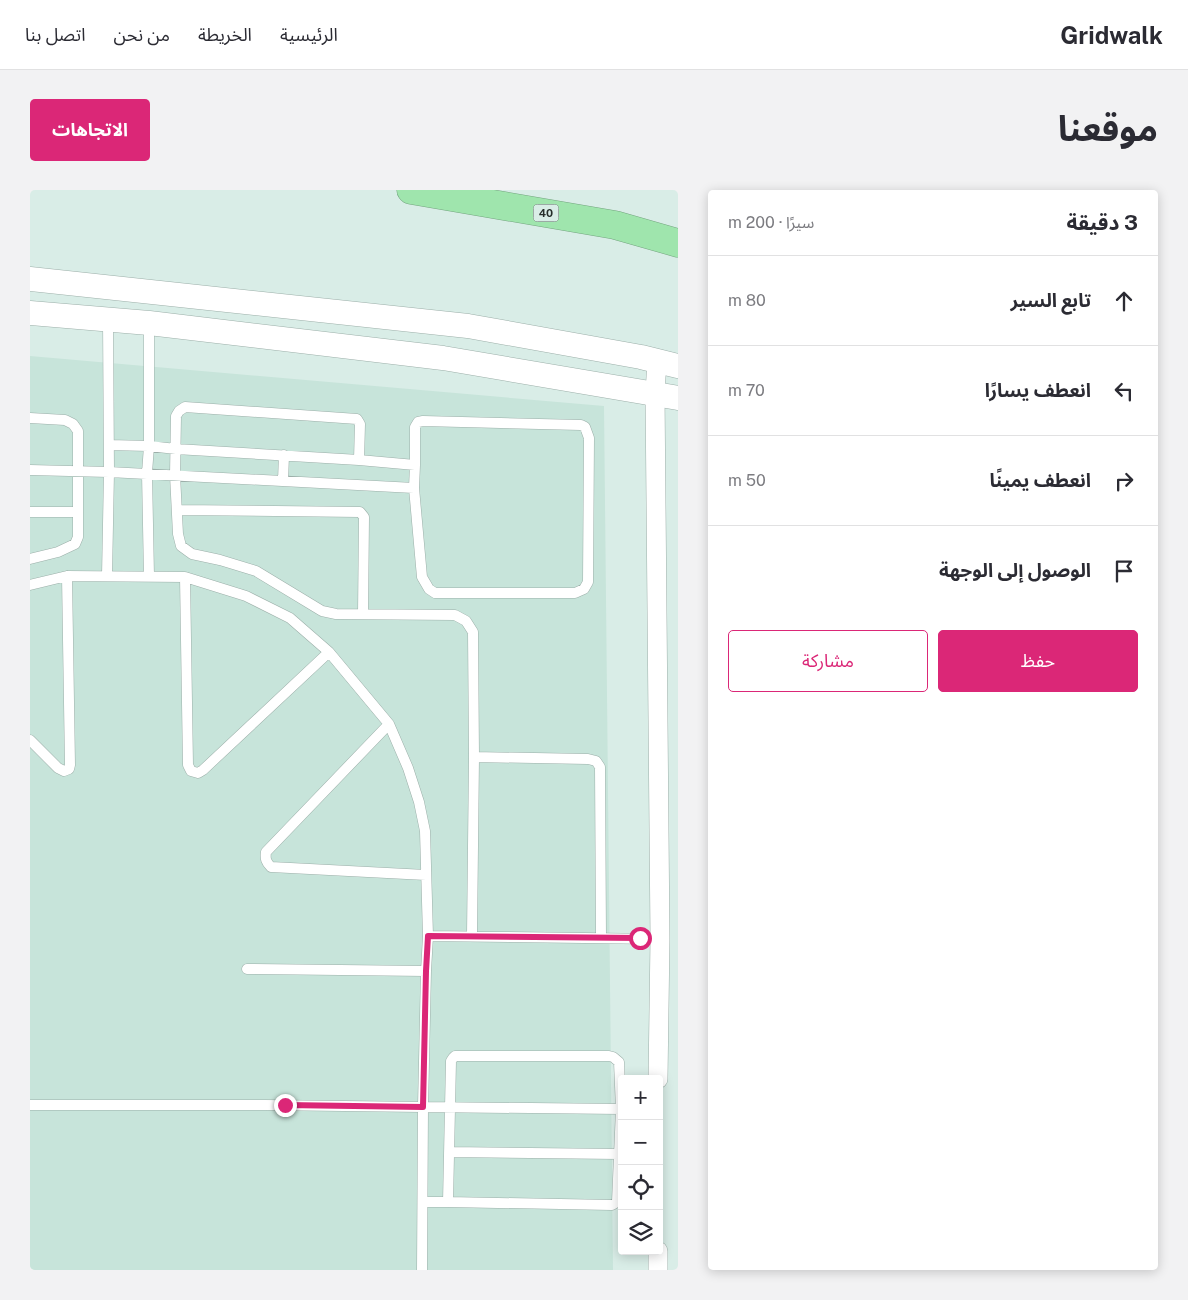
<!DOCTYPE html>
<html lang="ar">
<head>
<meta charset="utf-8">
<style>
	body { margin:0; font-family:"Public Sans","Noto Sans Arabic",sans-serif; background:#f2f2f3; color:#2b2b33; direction:rtl }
	.controls { position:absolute; right:15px; bottom:15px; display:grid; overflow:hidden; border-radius:5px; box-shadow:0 2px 12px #0003 }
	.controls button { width:45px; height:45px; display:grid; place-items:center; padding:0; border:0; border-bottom:1px solid #e1e1e2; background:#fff; color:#2b2b33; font:25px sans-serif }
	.stop { position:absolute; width:15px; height:15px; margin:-11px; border:4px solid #db2777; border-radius:50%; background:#fff }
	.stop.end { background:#db2777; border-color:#fff; box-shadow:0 1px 5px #0008 }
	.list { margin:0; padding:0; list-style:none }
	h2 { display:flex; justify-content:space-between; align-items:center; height:65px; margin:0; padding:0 20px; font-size:21px }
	h2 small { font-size:16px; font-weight:400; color:#7c7c81 }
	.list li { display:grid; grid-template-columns:32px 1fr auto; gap:15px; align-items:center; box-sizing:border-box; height:90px; padding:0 20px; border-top:1px solid #e1e1e2 }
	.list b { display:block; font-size:19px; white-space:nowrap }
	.list em { font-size:16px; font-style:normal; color:#7c7c81 }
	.actions { display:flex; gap:10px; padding:15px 20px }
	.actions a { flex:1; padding:11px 0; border:1px solid #db2777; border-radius:5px; text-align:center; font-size:18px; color:#db2777 }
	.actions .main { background:#db2777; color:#fff }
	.icon { flex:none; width:28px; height:28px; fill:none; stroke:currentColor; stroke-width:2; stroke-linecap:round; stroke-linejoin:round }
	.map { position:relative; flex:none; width:648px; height:1080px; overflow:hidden; direction:ltr; border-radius:5px }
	header { display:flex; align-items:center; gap:30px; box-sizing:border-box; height:70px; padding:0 25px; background:#fff; border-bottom:1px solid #e1e1e2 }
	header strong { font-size:24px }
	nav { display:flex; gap:28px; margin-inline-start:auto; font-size:18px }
	.intro { display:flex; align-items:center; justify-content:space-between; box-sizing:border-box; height:120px; padding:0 30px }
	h1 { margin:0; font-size:35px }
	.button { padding:12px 22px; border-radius:5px; background:#db2777; color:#fff; font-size:18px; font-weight:700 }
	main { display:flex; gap:30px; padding:0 30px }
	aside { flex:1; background:#fff; border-radius:5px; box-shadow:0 2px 12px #0003 }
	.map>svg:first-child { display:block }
</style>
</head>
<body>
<header>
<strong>Gridwalk</strong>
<nav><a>الرئيسية</a><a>الخريطة</a><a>من نحن</a><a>اتصل بنا</a></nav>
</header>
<div class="intro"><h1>موقعنا</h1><a class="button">الاتجاهات</a></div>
<main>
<aside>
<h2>3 دقيقة<small>سيرًا · 200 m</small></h2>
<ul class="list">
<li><svg class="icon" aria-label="ahead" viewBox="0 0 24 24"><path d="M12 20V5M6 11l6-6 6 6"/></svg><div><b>تابع السير</b></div><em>80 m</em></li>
<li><svg class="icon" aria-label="left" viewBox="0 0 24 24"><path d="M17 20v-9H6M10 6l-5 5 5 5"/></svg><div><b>انعطف يسارًا</b></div><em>70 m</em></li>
<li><svg class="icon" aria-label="right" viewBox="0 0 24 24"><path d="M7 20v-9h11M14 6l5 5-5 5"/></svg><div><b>انعطف يمينًا</b></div><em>50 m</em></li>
<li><svg class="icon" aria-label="arrive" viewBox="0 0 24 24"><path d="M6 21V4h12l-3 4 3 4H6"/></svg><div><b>الوصول إلى الوجهة</b></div></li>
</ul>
<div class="actions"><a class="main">حفظ</a><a>مشاركة</a></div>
</aside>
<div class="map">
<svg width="648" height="1080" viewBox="0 0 648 1080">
	<rect width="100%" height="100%" fill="#d9ede7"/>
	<!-- built -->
	<path fill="#c7e4da" d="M 0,166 L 574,216 L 583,1080 L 0,1080 Z"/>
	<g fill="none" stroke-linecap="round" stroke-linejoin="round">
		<defs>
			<path id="service" d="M 0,228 L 35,230 L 43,234 L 48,241 L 48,347 L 45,354 L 28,362 L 0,369
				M 79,255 L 119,256 L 117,283 L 119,386
				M 329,270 L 330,234 L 327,229 L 155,217 L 149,221 L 146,226 L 145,285 L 148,344 L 151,356 L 162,364 L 190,370 L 226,381 L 292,421 L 306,424 L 425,425 L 436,431 L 443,442 L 444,567 L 442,746
				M 0,280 L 79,282 L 384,298 L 392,387 L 399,399 L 405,403 L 545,403 L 554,399 L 558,392 L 559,248 L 555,237 L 551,235 L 393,231 L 388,232 L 385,237 L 385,275 L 329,270 L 146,259 L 119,256 L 119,133
				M 253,291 L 254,265
				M 384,298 L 385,275
				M 147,320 L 330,322 L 334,327 L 333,424
				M 0,322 L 48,322
				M 77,386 L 79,282 L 78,130
				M 0,395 L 37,386
				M 299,462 L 173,580 L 168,583 L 161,581 L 158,575 L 155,387 L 216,406 L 260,428 L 299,462 L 359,534 L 378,578 L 389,612 L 395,641 L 398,746
				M 359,534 L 236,662 C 235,669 236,672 241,677 L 396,685
				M 0,550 L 28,578 L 34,581 L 39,579 L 40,575 L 37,386 L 155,387
				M 444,567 L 558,569 L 566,571 L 570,577 L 571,748
				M 217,779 L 396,781
				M 425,866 L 579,866 L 583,867 L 589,872 L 591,919 L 587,1012 L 582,1015 L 418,1012 L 421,871 L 423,868 Z
				M 0,915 L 235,915 L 393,917 L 396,781 L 398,746 L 630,749
				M 419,962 L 589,964
				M 393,1012 L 418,1012
				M 392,1080 L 393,917 L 591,919"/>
			<path id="minor" d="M 627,171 L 625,203 L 630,749 L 628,889
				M 628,1080 L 628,1061"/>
			<path id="tertiary" d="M 0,89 L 438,136 L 611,167 L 648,176
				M 0,123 L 119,133 L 413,168 L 648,208"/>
			<path id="motorway" d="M 381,0 L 585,35 L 648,53"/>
		</defs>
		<!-- service casing -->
		<use href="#service" stroke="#9cafa9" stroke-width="11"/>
		<!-- minor casing -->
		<use href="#minor" stroke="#9cafa9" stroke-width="20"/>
		<!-- tertiary casing -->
		<use href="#tertiary" stroke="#9cafa9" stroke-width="25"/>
		<!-- motorway casing -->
		<use href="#motorway" stroke="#75a580" stroke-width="29"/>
		<!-- service -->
		<use href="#service" stroke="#fff" stroke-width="10"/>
		<!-- minor -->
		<use href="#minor" stroke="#fff" stroke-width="19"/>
		<!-- tertiary -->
		<use href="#tertiary" stroke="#fff" stroke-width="24"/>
		<!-- motorway -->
		<use href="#motorway" stroke="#9fe5ad" stroke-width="28"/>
	</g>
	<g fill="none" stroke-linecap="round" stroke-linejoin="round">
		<!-- route -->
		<path stroke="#db2777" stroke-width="6" d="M 255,915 L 393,917 L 396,781 L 398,746 L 610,748"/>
	</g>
	<g text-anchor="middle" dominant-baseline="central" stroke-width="4" stroke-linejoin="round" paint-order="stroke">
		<!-- shield labels -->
		<rect fill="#d9ede7" stroke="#5c6763" stroke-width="1" x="503.5" y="14.5" width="25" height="17" rx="4"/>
		<g font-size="11" font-weight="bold" fill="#262e2b">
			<text x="516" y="23">40</text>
		</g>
	</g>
</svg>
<div class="controls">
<button>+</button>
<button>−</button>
<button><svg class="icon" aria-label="locate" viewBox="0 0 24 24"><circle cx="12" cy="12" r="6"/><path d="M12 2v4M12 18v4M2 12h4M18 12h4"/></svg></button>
<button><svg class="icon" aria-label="layers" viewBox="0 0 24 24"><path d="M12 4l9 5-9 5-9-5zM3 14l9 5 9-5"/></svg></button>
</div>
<div class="stop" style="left:610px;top:748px"></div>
<div class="stop end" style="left:255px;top:915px"></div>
</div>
</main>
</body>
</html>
